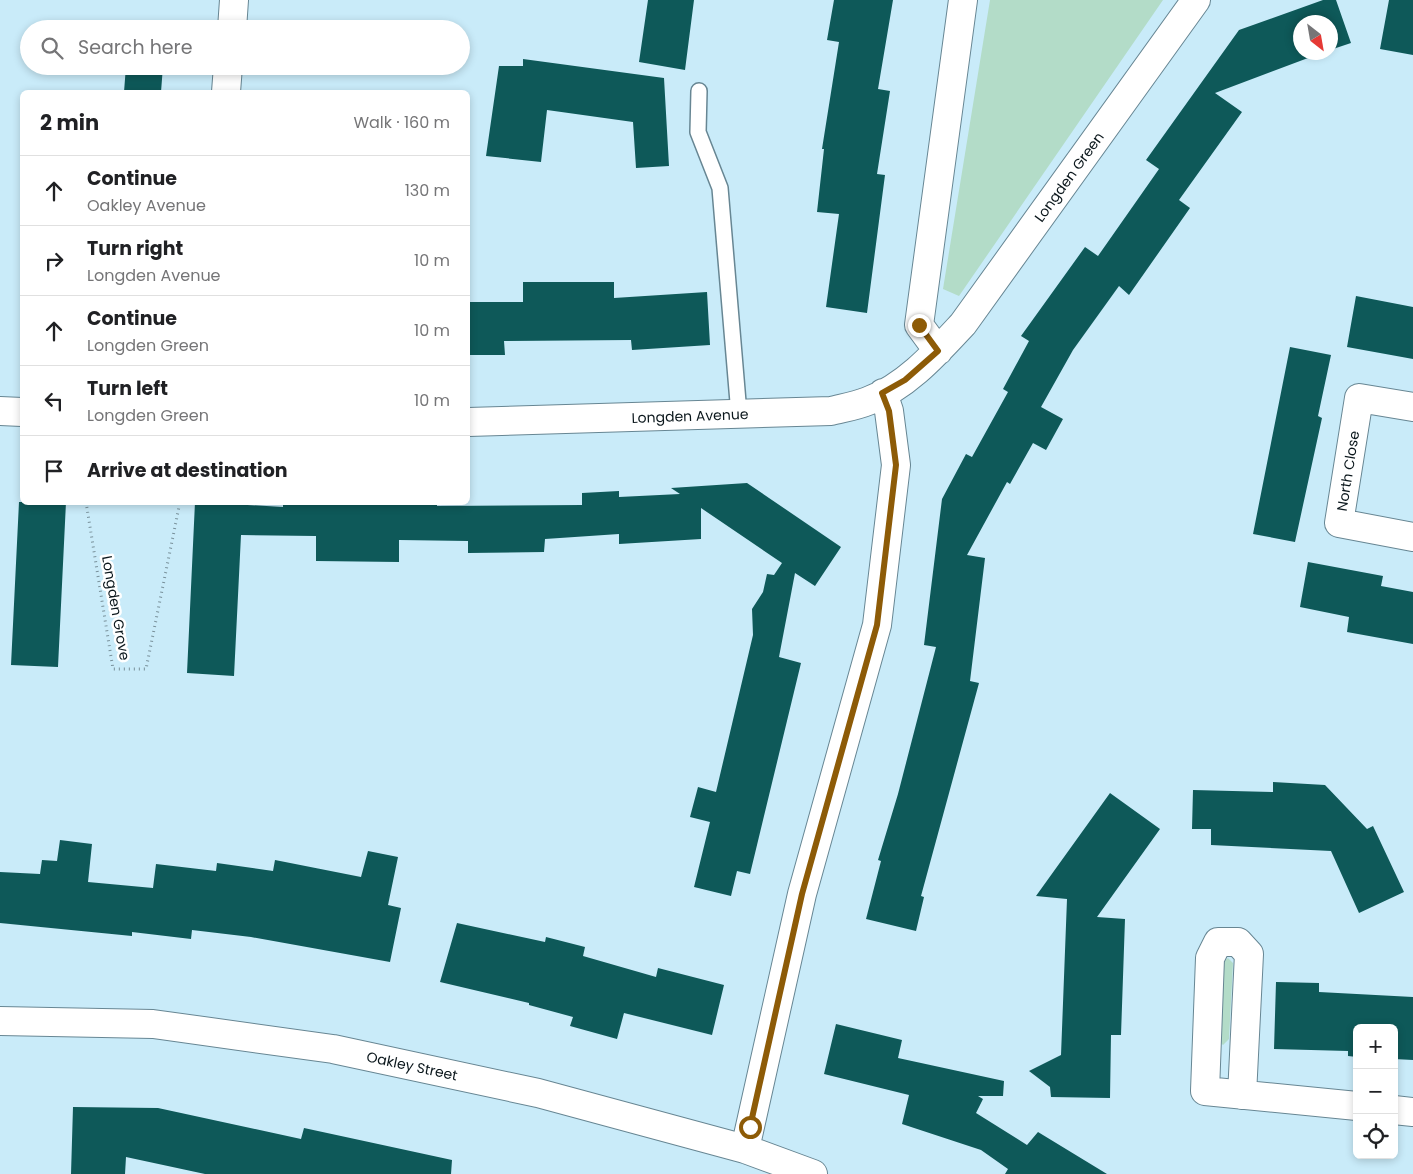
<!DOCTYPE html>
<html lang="en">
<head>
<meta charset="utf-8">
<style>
	body { margin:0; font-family:Poppins,sans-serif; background:#f6f6f6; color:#202124 }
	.controls { position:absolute; right:15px; bottom:15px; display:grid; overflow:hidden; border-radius:8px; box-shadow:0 2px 8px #0003 }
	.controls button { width:45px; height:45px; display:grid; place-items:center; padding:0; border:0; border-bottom:1px solid #e0e0e0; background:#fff; color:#202124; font:25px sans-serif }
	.compass { position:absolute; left:1293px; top:15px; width:45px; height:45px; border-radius:50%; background:#fff; box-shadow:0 2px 8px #0003; rotate:149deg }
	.stop { position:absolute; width:15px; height:15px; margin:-11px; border:4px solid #8d5b07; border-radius:50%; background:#fff }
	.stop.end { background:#8d5b07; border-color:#fff; box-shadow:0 1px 5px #0008 }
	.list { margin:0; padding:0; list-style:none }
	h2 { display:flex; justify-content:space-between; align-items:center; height:65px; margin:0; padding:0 20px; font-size:21px }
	h2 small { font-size:16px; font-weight:400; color:#757577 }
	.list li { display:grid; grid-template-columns:32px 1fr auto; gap:15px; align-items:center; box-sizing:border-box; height:70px; padding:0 20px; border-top:1px solid #e0e0e0 }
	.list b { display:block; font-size:19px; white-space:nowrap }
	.list p { margin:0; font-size:16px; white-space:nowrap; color:#757577 }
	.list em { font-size:16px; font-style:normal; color:#757577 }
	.icon { flex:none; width:28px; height:28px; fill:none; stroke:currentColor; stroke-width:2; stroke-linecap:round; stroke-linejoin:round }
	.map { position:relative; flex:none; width:1413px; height:1174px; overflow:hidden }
	.search { position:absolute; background:#fff; box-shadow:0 2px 8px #0003; left:20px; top:20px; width:450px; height:55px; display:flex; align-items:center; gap:12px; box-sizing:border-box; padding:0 18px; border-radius:28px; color:#757577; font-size:19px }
	.panel { position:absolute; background:#fff; box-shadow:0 2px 8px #0003; left:20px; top:90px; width:450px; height:415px; border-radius:8px }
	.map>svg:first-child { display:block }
</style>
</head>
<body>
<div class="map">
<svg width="1413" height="1174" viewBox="0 0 1413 1174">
	<rect width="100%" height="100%" fill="#c9ebf9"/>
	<!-- green -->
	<path fill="#b3dcc8" d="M 990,0 L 1163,0 L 959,296 L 943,289 Z
		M 1228,958 L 1233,963 L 1229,1039 L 1223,1045 L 1216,1038 L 1222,963 Z"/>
	<!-- building -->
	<path fill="#0e5959" d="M 648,0 L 694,0 L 685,70 L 639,62 Z
		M 834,0 L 893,0 L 878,89 L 890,91 L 877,174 L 885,175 L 867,313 L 826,307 L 839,214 L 817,212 L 824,149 L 822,149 L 839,42 L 827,40 Z
		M 1323,0 L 1336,0 L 1351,43 L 1330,50 L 1330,22 L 1300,22 L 1300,52 L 1324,52 L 1215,93 L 1242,112 L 1179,200 L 1190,208 L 1129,295 L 1119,286 L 1073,350 L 1041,407 L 1063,419 L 1046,450 L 1033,443 L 1010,484 L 1007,482 L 967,555 L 985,558 L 970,681 L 979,683 L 921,896 L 924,897 L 916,931 L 866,919 L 881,861 L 878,860 L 898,794 L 936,647 L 924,645 L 942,499 L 966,454 L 972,457 L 1008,392 L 1003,389 L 1029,341 L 1021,336 L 1085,247 L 1098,256 L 1159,169 L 1146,160 L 1239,30 Z
		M 1389,0 L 1413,0 L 1413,55 L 1380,49 Z
		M 129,21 L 166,24 L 165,29 L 129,29 Z
		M 523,59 L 664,78 L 669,166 L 636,168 L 633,122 L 547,110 L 541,162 L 486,156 L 499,66 L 523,66 Z
		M 126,66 L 163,66 L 161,92 L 124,92 Z
		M 523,282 L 614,282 L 614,298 L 707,292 L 710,345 L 632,350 L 631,340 L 504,341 L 505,355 L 468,355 L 468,302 L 523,302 Z
		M 1356,296 L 1413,307 L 1413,359 L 1347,347 Z
		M 1290,347 L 1331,355 L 1318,416 L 1322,418 L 1295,542 L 1253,534 Z
		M 747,483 L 841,547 L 815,586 L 795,573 L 779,657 L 801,663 L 750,874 L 737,871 L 731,896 L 694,887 L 710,822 L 690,817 L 698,787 L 716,792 L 753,635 L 752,609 L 763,592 L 767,574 L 774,575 L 782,563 L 701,508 L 701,539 L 619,544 L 619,534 L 545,539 L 544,552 L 468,553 L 468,541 L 399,540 L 399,562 L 316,561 L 316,536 L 241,535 L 234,676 L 187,673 L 195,502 L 283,507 L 283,502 L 437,502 L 437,506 L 582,505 L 582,493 L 619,491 L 619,497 L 680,494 L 671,488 Z
		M 19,502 L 66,502 L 58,667 L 11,665 Z
		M 1308,562 L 1383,576 L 1381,586 L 1413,592 L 1413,644 L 1347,632 L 1349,617 L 1300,607 Z
		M 1273,782 L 1325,785 L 1367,829 L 1373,826 L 1404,892 L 1359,913 L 1331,851 L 1211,845 L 1211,829 L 1192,829 L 1193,790 L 1273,792 Z
		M 1110,793 L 1160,829 L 1097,917 L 1125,919 L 1121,1035 L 1111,1035 L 1110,1098 L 1051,1097 L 1050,1087 L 1029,1071 L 1061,1055 L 1067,899 L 1036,896 Z
		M 60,840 L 92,844 L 88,882 L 153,888 L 156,864 L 216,871 L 217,863 L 273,871 L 275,860 L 361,877 L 368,851 L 398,857 L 388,905 L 401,908 L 390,962 L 251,937 L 192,930 L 191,939 L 132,932 L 132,936 L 0,923 L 0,872 L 40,874 L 42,860 L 57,861 Z
		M 457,923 L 545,942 L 546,937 L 585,947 L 583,956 L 656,977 L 658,968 L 724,985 L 712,1035 L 624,1013 L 617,1039 L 570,1026 L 573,1017 L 529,1005 L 529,1003 L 440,982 Z
		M 1276,982 L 1319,983 L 1319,992 L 1413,997 L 1413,1060 L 1394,1059 L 1394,1028 L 1357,1028 L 1357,1057 L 1348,1056 L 1348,1051 L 1274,1049 Z
		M 836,1024 L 902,1040 L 898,1058 L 1004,1081 L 1003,1096 L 978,1096 L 983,1099 L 976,1113 L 1027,1145 L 1038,1132 L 1107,1174 L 1005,1174 L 1008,1169 L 981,1150 L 902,1124 L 909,1095 L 824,1074 Z
		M 73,1107 L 158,1108 L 301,1139 L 304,1128 L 452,1160 L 451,1174 L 205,1174 L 126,1157 L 125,1174 L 71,1174 Z"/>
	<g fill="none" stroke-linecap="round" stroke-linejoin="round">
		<defs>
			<path id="service" d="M 699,91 L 698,132 L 720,188 L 739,414"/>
			<path id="minor" d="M 232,29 L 234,0
				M 226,92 L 228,66
				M 938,351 L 919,325 L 963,0
				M 1413,407 L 1359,398 L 1339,523 L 1413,537
				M 0,411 L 22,412
				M 468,422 L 831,411 C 843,408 856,406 868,401 C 906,387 936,353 963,324 L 1196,0
				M 0,1021 L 153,1024 L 333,1049 L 538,1093 L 745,1149 L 813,1174
				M 1242,1095 L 1249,954 L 1238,942 L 1218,942 L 1210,958 L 1205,1091 L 1357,1106
				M 1394,1110 L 1413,1112
				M 745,1149 L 802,894 L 877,625 L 896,465 L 889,411 L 883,393"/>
		</defs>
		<!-- service casing -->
		<use href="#service" stroke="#678693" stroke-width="18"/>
		<!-- minor casing -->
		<use href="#minor" stroke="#678693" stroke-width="30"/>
		<!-- path -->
		<path stroke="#79919b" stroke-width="3" stroke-dasharray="1 4" stroke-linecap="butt" d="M 86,502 L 113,669 L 146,669 L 180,502"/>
		<!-- service -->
		<use href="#service" stroke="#fff" stroke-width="15"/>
		<!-- minor -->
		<use href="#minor" stroke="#fff" stroke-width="28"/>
	</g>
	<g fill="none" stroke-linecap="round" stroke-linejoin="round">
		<!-- route -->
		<path stroke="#8d5b07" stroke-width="6" d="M 750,1127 L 802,894 L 877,625 L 896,465 L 889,411 L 882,393 L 905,380 L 938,351 L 919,325"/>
	</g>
	<g text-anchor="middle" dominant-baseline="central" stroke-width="5" stroke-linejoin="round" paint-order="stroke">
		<!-- street labels -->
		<g font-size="14" fill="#0b171c" stroke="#fff">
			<text transform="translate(1069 177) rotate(-54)">Longden Green</text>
			<text transform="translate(690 416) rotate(-2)">Longden Avenue</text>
			<text transform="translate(1348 471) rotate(-81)">North Close</text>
			<text transform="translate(116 608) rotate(80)">Longden Grove</text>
			<text transform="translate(412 1066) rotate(12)">Oakley Street</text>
		</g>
	</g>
</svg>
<div class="controls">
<button>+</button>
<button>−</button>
<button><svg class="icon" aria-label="locate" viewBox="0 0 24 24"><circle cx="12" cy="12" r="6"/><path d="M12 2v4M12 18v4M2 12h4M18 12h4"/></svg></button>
</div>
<svg class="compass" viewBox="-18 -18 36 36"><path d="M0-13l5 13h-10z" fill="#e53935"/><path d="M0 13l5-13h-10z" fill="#757577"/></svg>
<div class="stop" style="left:750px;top:1127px"></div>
<div class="stop end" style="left:919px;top:325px"></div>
<div class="search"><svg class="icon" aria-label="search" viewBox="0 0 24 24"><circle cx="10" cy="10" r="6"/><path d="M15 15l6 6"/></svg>Search here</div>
<section class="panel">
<h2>2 min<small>Walk · 160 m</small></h2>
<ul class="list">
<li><svg class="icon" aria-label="ahead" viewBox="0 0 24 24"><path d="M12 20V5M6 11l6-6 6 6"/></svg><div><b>Continue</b><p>Oakley Avenue</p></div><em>130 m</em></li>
<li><svg class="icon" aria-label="right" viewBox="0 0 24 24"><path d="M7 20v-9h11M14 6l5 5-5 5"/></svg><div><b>Turn right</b><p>Longden Avenue</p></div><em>10 m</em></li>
<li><svg class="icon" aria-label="ahead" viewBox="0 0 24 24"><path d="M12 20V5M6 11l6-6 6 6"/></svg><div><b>Continue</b><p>Longden Green</p></div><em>10 m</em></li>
<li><svg class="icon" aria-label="left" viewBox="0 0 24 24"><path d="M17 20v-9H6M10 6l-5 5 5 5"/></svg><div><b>Turn left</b><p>Longden Green</p></div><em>10 m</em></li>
<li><svg class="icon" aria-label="arrive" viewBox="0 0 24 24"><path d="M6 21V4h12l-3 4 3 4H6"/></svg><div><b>Arrive at destination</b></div></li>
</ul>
</section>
</div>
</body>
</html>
